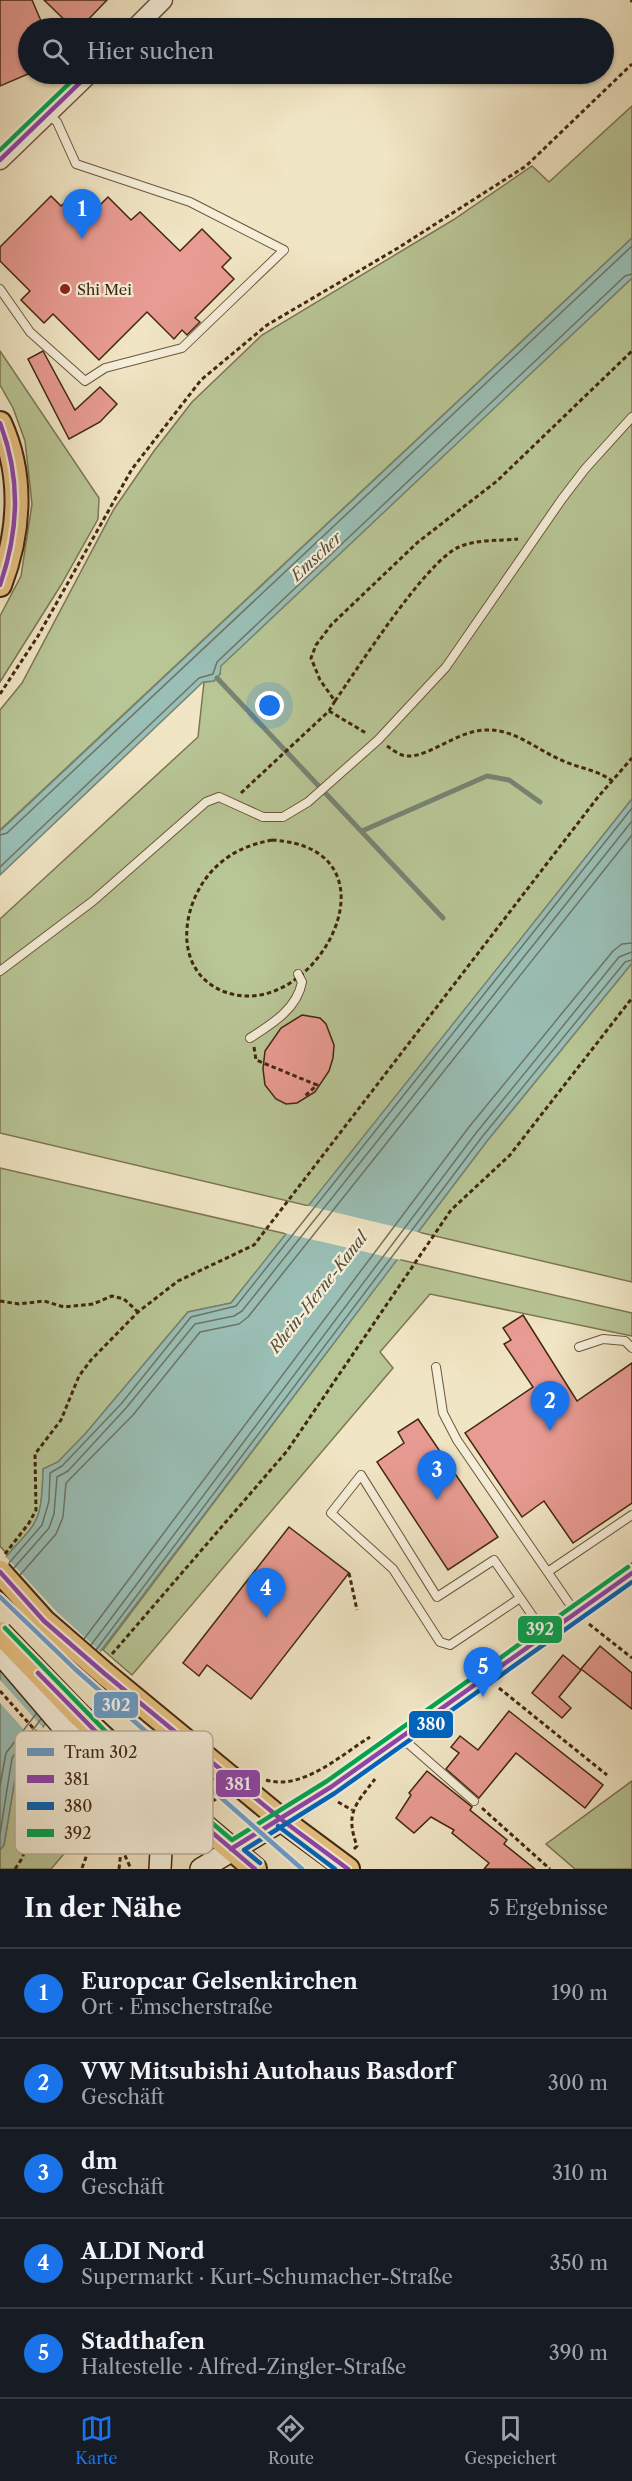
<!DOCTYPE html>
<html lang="de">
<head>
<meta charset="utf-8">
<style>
	body { margin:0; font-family:"Libre Caslon Text",serif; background:#242831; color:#f1f3f6 }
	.you { position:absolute; left:270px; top:706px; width:21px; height:21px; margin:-15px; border:4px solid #fff; border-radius:50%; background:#1a73e8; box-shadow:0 0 0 9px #1a73e833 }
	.badge { display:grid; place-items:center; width:39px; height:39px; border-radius:50%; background:#1a73e8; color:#fff; font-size:20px; font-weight:700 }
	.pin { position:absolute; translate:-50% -50px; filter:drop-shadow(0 2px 3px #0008) }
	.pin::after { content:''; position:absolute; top:32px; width:21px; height:18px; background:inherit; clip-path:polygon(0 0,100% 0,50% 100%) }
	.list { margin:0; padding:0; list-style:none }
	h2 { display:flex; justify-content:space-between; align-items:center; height:78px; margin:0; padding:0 24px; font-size:26px }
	h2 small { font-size:20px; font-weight:400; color:#9ea1a6 }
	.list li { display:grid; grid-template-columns:39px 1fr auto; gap:18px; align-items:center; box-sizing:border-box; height:90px; padding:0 24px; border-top:2px solid #363941 }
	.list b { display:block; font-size:22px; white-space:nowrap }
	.list p { margin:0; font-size:20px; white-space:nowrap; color:#9ea1a6 }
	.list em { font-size:20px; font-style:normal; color:#9ea1a6 }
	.icon { flex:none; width:33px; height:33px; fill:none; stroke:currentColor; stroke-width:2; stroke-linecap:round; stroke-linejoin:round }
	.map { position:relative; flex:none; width:632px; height:1869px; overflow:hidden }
	.search { position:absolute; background:#171b24; box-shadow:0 2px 4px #0004; left:18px; right:18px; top:18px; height:66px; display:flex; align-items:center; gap:15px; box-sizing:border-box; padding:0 21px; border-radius:33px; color:#9ea1a6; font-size:22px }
	.sheet { height:528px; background:#171b24 }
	nav { display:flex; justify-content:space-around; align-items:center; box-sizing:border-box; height:84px; border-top:2px solid #363941; background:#171b24; font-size:16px; color:#9ea1a6 }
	nav a { display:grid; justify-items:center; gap:3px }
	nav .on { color:#1a73e8 }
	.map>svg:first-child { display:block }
</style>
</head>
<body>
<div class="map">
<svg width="632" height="1869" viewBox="0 0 632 1869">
	<rect width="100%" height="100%" fill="#f0e5c4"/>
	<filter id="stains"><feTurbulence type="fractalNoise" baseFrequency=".00333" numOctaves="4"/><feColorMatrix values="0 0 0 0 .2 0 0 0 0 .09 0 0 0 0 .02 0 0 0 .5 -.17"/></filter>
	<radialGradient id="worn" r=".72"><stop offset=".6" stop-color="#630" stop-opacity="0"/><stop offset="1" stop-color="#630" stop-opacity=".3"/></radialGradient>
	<!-- green -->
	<path fill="#b8c595" stroke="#7d7652" stroke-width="1.5" d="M 632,106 L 632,238 L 0,830 L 0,710 L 22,683 L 114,509 L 154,451 L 192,402 L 262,335 L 453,220 L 532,166 L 549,182 Z
		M 632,278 L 632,799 L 309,1206 L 0,1133 L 0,919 L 198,737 L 204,682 L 214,681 L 220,674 L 220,666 Z
		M 0,351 L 99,498 L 98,519 L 61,585 L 0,682 L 0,616 L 21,576 L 32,504 L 25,441 L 13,408 L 0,385 Z
		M 632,963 L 632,1282 L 418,1232 L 487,1141 Z
		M 0,1168 L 287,1234 L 231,1303 L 188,1312 L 86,1433 L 58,1462 L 43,1469 C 42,1516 41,1521 8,1555 L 0,1546 Z
		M 397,1259 L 632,1313 L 632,1336 L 430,1294 L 380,1352 L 393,1368 L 132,1675 L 103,1650 Z
		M 34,1739 L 67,1775 L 80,1835 L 51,1869 L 0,1869 L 0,1850 L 4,1845 L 18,1760 Z
		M 632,1781 L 632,1869 L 575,1869 L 546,1844 Z"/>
	<!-- water -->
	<path fill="#9abfb6" stroke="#778373" stroke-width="1.5" d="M 632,238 L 632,278 L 221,666 L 220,674 L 214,681 L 203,682 L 0,875 L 0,831 Z
		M 632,799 L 632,963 L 487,1141 L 18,1760 L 4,1845 L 0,1850 L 0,1564 C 35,1521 42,1530 43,1469 L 58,1462 L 86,1433 L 188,1312 L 231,1303 Z"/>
	<!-- pier -->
	<path fill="#f0e5c4" d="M 306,1206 L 309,1206 L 421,1233 L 400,1260 L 284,1233 Z
		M 4,1555 L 56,1611 L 104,1655 L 49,1724 L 0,1664 L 0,1559 Z
		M 0,1680 L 45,1730 L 35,1742 L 0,1703 Z"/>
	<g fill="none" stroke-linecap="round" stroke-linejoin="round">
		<!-- shore -->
		<path stroke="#6e7462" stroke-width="1.5" d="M 0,835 L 7,833 L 632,246
			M 0,867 L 199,678 L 213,674 L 217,662 L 625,276 L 632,274
			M 9,1563 L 42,1525 L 49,1501 L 50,1473 L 62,1466 L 121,1404 L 191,1317 L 236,1306 L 632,808
			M 14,1568 L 49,1528 L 54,1514 L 57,1477 L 68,1471 L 126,1408 L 195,1324 L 234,1316 L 242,1311 L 632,821
			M 20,1575 L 56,1534 L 63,1517 L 66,1483 L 133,1415 L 200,1332 L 239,1324 L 248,1317 L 632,835
			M 84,1639 L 469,1127 L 613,951 L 622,944 L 632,943
			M 91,1645 L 476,1133 L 619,957 L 632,952
			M 96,1650 L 482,1137 L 625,962 L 632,960
			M 0,1786 L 6,1753 L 36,1714
			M 0,1834 L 12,1758 L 41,1719"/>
		<!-- stream -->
		<path stroke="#778373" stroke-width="5" d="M 217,678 L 443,918
			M 362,831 L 487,776 L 509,780 L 540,802"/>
	</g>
	<!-- building -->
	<path fill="#e89b92" stroke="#42280f" stroke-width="1.5" d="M 0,0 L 32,0 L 44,28 L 28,28 L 28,74 L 0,86 Z
		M 44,0 L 107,0 L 80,28 L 73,28 Z
		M 51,196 L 61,206 L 71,197 L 79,205 L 88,196 L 99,206 L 108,197 L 131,220 L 140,212 L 180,251 L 202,229 L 231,258 L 222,267 L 234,279 L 195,318 L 200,322 L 187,335 L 182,330 L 174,339 L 147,312 L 99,360 L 53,314 L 44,323 L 21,300 L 30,291 L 0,261 L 0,247 Z
		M 43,351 L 75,410 L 100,387 L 117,404 L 100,422 L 69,439 L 28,359 Z
		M 302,1015 L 320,1018 L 326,1024 L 334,1045 L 333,1058 L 329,1071 L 315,1092 L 297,1103 L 286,1104 L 276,1099 L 265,1085 L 263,1069 L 265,1051 L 281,1028 Z
		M 523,1315 L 577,1401 L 632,1363 L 632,1503 L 573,1543 L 544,1501 L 522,1517 L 465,1433 L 533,1387 L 504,1344 L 511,1340 L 503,1328 Z
		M 418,1419 L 498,1537 L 448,1570 L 377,1462 L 404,1443 L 398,1432 Z
		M 289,1527 L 349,1573 L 251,1699 L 207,1665 L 199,1676 L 183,1663 Z
		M 600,1646 L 632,1673 L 632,1709 L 581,1669 Z
		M 563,1655 L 581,1670 L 559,1697 L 571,1708 L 562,1718 L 532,1693 Z
		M 509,1711 L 603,1785 L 585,1808 L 516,1753 L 479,1798 L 446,1769 L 459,1753 L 451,1747 L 460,1736 L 478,1750 Z
		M 427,1771 L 472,1807 L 470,1810 L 507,1840 L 504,1844 L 535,1869 L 484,1869 L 489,1863 L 452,1833 L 454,1830 L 431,1817 L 414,1833 L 396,1818 L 411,1795 L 409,1793 Z"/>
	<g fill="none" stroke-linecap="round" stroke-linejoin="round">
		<defs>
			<path id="service" d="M 0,289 L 30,332 L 85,381 L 105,368 L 182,348 L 284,250 L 190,202 L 76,164 L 57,122 L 48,114
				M 0,971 L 93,901 L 206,802 L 219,797 L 263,817 L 283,817 L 308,802 L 378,740 L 446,667 L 562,499 L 585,469 L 632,417
				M 250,1038 C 272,1024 297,1009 302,982 L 298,974
				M 579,1347 L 603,1339 L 625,1341 L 632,1348
				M 436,1367 L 443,1413 L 457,1440 L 575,1612
				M 549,1571 L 632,1515
				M 520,1598 L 450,1645 L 440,1642 L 393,1569 L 331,1513 L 361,1475 L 437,1597 L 494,1560 L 545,1634
				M 403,1739 L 474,1801"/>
			<path id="tertiary" d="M 135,28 L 163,0
				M 0,160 L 89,74
				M 282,1820 L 402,1738 L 632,1573"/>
			<path id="secondary" d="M 64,1728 L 146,1805 L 162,1834 L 160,1869
				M 201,1869 L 282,1820"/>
			<path id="primary" d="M 0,423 C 24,475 20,533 0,585
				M 105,1674 L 282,1820 L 348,1869
				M 79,1715 L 143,1774 L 255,1869"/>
		</defs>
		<!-- service casing -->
		<use href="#service" stroke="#6e573c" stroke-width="10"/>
		<!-- tertiary casing -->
		<use href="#tertiary" stroke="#6e573c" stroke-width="21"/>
		<!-- secondary casing -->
		<use href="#secondary" stroke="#42280f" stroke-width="24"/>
		<!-- primary casing -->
		<use href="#primary" stroke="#42280f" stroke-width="26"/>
		<!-- path -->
		<path stroke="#42280f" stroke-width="3" stroke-dasharray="4.5 3" stroke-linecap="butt" d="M 631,0 L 632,2
			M 0,694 L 38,636 L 132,469 L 201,380 L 267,325 L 398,248 L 526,166 L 632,64
			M 335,701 C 358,668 426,561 459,547 C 476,539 500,541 518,539
			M 329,711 L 366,733
			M 387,746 C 393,750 400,756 408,756 C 429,757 457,731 485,730 C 515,728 539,752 566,762 C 582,769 598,770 612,781
			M 241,793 L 329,711 L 335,701 L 320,680 L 311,658 L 316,645 L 332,624 L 418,542 L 497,481 L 632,351
			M 272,840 C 409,848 315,1025 225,992 C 169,971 181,897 219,864 C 235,850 252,844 272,840 Z
			M 254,1047 L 256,1060 L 317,1085 L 305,1096
			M 0,1301 L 19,1304 L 44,1301 L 64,1307 L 93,1304 L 112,1296 L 124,1299 L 138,1312
			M 5,1554 L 29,1523 L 36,1510 L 35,1454 L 61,1420 L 79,1376 L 91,1360 L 138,1312 L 178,1281 L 254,1245 L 598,797 L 632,758
			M 349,1573 L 357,1610
			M 589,1624 L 632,1658
			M 112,1654 L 287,1451 L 451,1210 L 510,1155 L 632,998
			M 499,1688 L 607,1775
			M 50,1747 L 116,1820 L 122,1849 L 131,1869
			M 34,1771 L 51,1816 L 66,1844 L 76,1849 L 122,1849 L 144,1841
			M 266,1780 C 302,1791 341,1755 370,1737
			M 338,1802 L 352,1810
			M 207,1805 L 222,1795
			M 482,1808 L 550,1869
			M 354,1849 L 357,1846 C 345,1813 355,1805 375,1779
			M 82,1868 L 89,1849
			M 15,1869 L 23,1857 L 36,1752 L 48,1737
			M 119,1869 L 121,1851"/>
		<!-- service -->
		<use href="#service" stroke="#f5eed9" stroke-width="8"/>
		<!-- tertiary -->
		<use href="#tertiary" stroke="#f5eed9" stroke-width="18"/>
		<!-- secondary -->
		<use href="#secondary" stroke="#f5eed9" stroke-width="21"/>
		<!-- primary -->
		<use href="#primary" stroke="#e8c282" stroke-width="22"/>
		<defs>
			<path id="secondary-bridge" d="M 0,1653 L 64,1728"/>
			<path id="primary-bridge" d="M 0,1572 L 44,1621 L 105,1674
				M 0,1633 L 79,1715"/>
		</defs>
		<!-- secondary-bridge casing -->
		<use href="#secondary-bridge" stroke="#42280f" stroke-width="24" stroke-linecap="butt"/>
		<!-- primary-bridge casing -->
		<use href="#primary-bridge" stroke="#42280f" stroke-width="26" stroke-linecap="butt"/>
		<!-- path-bridge -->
		<path stroke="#42280f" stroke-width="3" stroke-dasharray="4.5 3" stroke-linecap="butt" d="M 0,1691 L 50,1747"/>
		<!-- secondary-bridge -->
		<use href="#secondary-bridge" stroke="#f5eed9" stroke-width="21"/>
		<!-- primary-bridge -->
		<use href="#primary-bridge" stroke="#e8c282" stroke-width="22"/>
		<defs>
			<path id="bus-1" d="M 0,160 L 89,74
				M 0,423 C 21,478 19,530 0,585
				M 0,1572 L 44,1621 L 105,1674 L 282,1820 L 348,1869
				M 38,1673 L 106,1742 L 255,1869
				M 231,1849 L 331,1787 L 632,1573"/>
			<path id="bus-2" d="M 278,1826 L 335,1869
				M 260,1863 L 244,1850 L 335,1793 L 632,1582"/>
			<path id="bus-3" d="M 0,150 L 79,74
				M 5,1628 L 111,1737 L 232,1840 L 327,1781 L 628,1567"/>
		</defs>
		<!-- bus-1 casing -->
		<use href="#bus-1" stroke="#f5eed9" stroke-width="9"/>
		<!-- bus-2 casing -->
		<use href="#bus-2" stroke="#f5eed9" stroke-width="9"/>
		<!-- bus-3 casing -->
		<use href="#bus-3" stroke="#f5eed9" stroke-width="9"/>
		<!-- bus-1 -->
		<use href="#bus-1" stroke="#8e44ad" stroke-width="4.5"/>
		<!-- bus-2 -->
		<use href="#bus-2" stroke="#0065bd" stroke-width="4.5"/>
		<!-- bus-3 -->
		<use href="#bus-3" stroke="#00a651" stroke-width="4.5"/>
		<defs>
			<path id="tram-1" d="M 0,1597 L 76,1670 L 302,1869"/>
		</defs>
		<!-- tram-1 casing -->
		<use href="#tram-1" stroke="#f5eed9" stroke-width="9"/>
		<!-- tram-1 -->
		<use href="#tram-1" stroke="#699fcf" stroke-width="4.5"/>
	</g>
	<!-- markers -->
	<circle fill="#8f2418" stroke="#f5eed9" stroke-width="2" cx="65" cy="289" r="6"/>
	<g text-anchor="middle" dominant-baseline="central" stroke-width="4.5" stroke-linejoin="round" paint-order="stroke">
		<!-- poi labels -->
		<g font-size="15" fill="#42280f" stroke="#f5eed9" text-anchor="start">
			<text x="77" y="289">Shi Mei</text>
		</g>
		<!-- water labels -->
		<g font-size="16" font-style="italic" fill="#584e39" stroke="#f5eed9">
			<text transform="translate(316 556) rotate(-43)">Emscher</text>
			<text transform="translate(318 1292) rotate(-52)">Rhein-Herne-Kanal</text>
		</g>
	</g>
	<!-- legend -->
	<rect x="15" y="1731" width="198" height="123" rx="9" fill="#f5eed9" stroke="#bfb39c" stroke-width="1.5"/>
	<rect x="27" y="1748" width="27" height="8" fill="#699fcf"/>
	<rect x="27" y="1775" width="27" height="8" fill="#8e44ad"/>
	<rect x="27" y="1802" width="27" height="8" fill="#0065bd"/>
	<rect x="27" y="1829" width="27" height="8" fill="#00a651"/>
	<g font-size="16" fill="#42280f">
		<text x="64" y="1758">Tram 302</text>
		<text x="64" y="1785">381</text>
		<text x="64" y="1812">380</text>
		<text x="64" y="1839">392</text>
	</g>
	<g stroke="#f5eed9" stroke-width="2">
		<rect x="517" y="1615" width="46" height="29" rx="6" fill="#00a651"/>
		<rect x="93" y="1691" width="46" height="28" rx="6" fill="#699fcf"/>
		<rect x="408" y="1710" width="46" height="29" rx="6" fill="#0065bd"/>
		<rect x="215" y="1769" width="46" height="29" rx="6" fill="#8e44ad"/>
	</g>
	<g font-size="16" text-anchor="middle" font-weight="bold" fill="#fff">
		<text x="540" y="1635">392</text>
		<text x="116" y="1711">302</text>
		<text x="431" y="1730">380</text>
		<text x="238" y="1790">381</text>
	</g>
	<rect width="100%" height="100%" filter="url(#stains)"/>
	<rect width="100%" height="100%" fill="url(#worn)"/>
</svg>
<div class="you"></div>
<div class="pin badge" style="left:82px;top:239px">1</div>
<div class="pin badge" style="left:550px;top:1431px">2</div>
<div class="pin badge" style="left:437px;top:1500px">3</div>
<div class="pin badge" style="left:266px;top:1618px">4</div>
<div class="pin badge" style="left:483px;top:1697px">5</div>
<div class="search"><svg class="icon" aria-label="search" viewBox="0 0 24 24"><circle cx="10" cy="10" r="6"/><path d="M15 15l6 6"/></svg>Hier suchen</div>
</div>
<section class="sheet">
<h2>In der Nähe<small>5 Ergebnisse</small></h2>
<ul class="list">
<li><span class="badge">1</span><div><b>Europcar Gelsenkirchen</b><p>Ort · Emscherstraße</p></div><em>190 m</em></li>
<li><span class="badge">2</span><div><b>VW Mitsubishi Autohaus Basdorf</b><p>Geschäft</p></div><em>300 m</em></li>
<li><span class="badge">3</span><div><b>dm</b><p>Geschäft</p></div><em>310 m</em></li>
<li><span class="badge">4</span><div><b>ALDI Nord</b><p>Supermarkt · Kurt-Schumacher-Straße</p></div><em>350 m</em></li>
<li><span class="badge">5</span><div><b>Stadthafen</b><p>Haltestelle · Alfred-Zingler-Straße</p></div><em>390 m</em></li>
</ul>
</section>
<nav>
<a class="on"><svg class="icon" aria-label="map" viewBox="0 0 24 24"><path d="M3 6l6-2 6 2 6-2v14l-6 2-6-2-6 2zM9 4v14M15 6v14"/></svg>Karte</a>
<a><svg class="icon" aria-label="directions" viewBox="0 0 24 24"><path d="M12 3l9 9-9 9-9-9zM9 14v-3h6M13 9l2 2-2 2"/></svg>Route</a>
<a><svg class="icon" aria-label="saved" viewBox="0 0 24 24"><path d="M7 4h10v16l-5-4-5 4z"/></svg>Gespeichert</a>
</nav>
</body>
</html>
